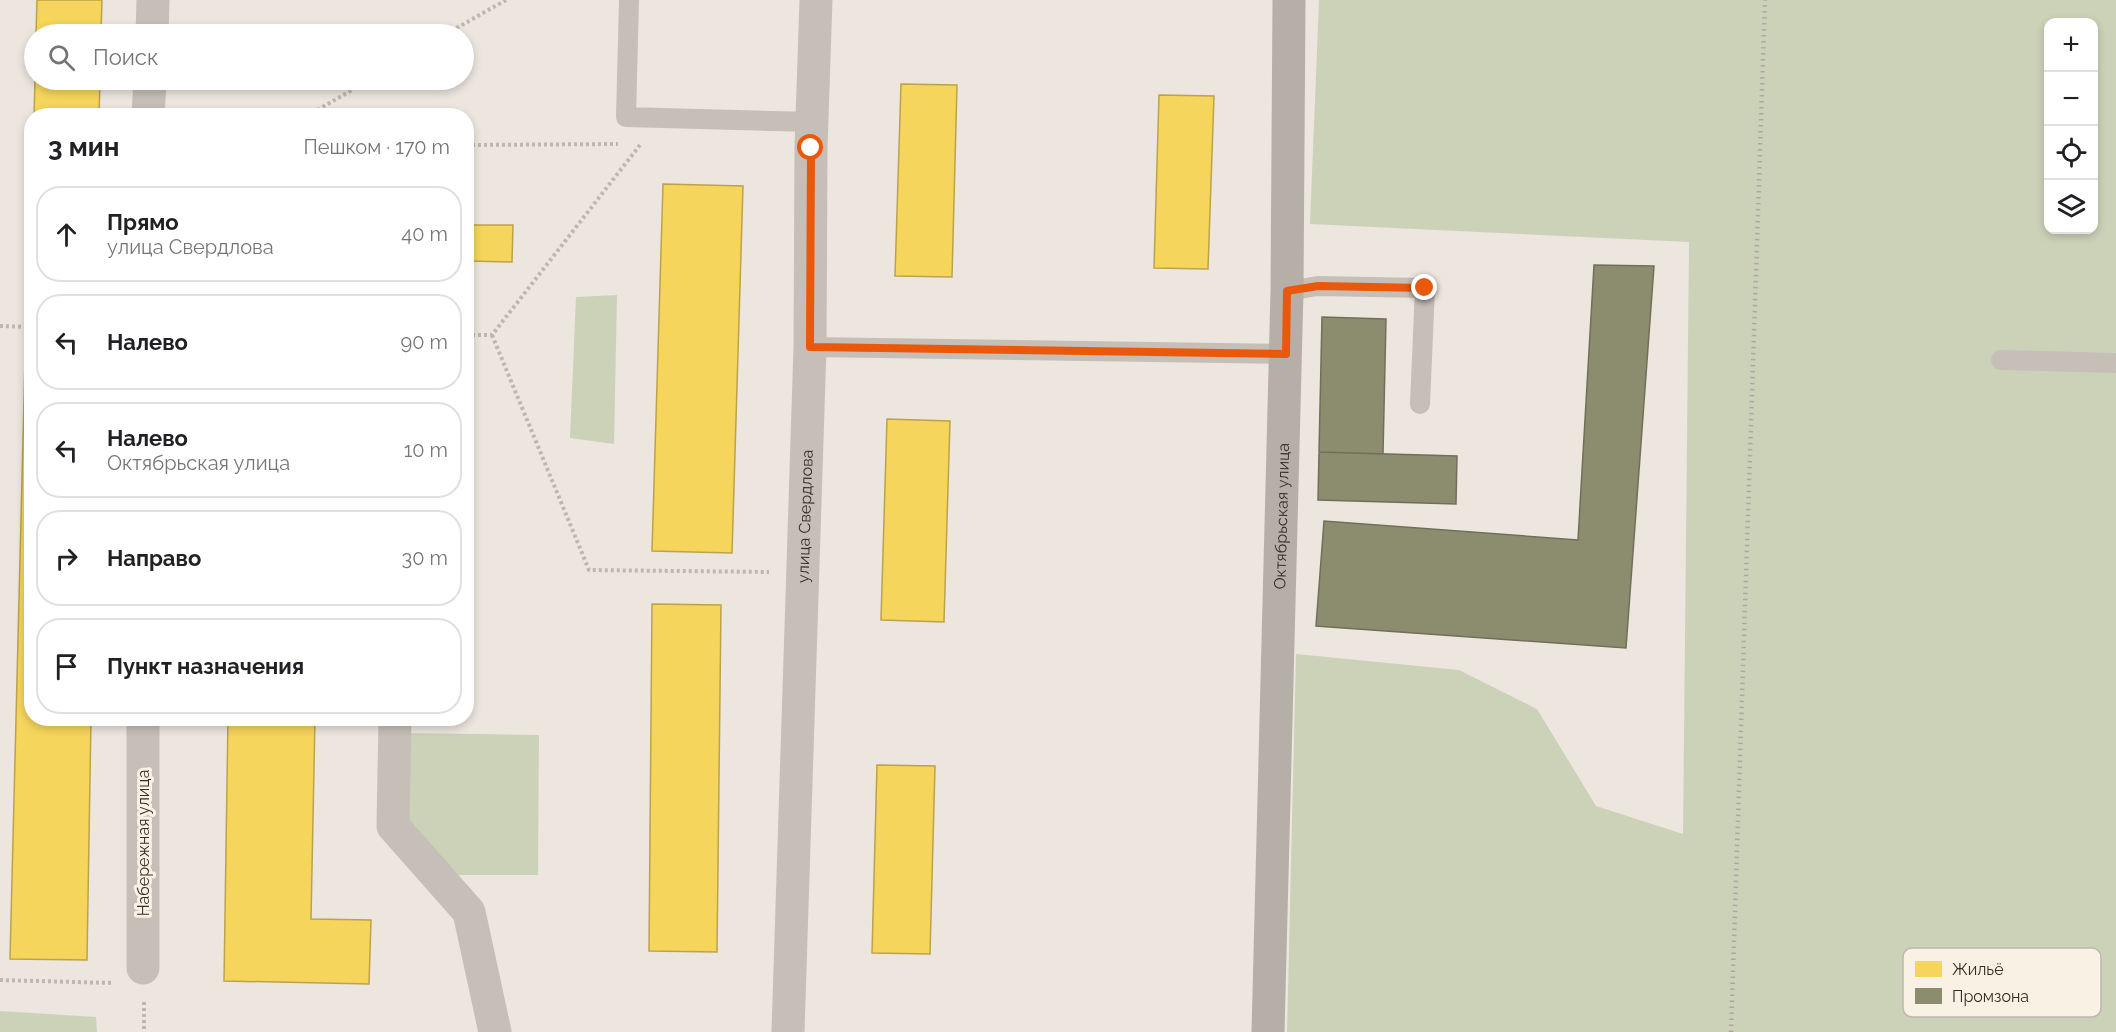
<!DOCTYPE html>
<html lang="ru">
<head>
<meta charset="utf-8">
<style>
	body { margin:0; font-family:Raleway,sans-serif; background:#f2f2f2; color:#202124 }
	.controls { position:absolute; right:18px; top:18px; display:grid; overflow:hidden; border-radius:12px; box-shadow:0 3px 9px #0003 }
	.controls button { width:54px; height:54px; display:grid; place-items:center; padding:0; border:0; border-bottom:2px solid #e0e0e0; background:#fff; color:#202124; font:30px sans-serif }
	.stop { position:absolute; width:18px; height:18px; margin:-14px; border:4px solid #ea580c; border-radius:50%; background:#fff }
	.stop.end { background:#ea580c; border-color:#fff; box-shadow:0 2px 6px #0008 }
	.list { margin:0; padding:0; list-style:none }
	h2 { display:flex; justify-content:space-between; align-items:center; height:78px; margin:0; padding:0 24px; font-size:26px }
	h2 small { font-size:20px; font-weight:400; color:#757577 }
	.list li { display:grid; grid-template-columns:39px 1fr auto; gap:18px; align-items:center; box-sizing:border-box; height:96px; margin:0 12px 12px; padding:0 12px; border:2px solid #e0e0e0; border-radius:24px }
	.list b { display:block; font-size:22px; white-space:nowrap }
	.list p { margin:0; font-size:20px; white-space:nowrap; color:#757577 }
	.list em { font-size:20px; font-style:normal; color:#757577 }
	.icon { flex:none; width:33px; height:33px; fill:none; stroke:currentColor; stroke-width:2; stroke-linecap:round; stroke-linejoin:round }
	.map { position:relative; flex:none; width:2116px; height:1032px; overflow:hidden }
	.search { position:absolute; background:#fff; box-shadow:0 3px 9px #0003; left:24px; top:24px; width:450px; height:66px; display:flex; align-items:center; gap:15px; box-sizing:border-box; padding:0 21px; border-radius:33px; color:#757577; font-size:22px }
	.panel { position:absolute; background:#fff; box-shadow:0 3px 9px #0003; left:24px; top:108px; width:450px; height:618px; border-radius:24px }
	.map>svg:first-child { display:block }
</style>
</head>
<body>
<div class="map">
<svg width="2116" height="1032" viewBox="0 0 2116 1032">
	<rect width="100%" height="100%" fill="#ece6df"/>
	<!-- green -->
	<path fill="#ccd2b8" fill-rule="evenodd" d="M 1319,0 L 2116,0 L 2116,1032 L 1287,1032 L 1296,654 L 1459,670 L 1537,709 L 1596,806 L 1683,834 L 1689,242 L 1310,224 ZM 2048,22 L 2094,22 L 2094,230 L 2048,230 Z
		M 617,295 L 614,444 L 570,438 L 576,297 Z
		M 408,733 L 539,735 L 538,875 L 451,875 L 407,826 Z
		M 0,1011 L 96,1017 L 97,1032 L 0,1032 Z"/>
	<!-- homes -->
	<path fill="#f6d55c" stroke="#bca24c" stroke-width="1.5" d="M 37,0 L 102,0 L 101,34 L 36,34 Z
		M 35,80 L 100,80 L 99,116 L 34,116 Z
		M 901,84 L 957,85 L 952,277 L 895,276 Z
		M 1159,95 L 1214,96 L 1208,269 L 1154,268 Z
		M 663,184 L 743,186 L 732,553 L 652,551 Z
		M 470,225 L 513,225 L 512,262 L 469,261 Z
		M 25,360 L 32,360 L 32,718 L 91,718 L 87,960 L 10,959 Z
		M 887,419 L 950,421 L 944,622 L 881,620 Z
		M 652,604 L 721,605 L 717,952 L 649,951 Z
		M 228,718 L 315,718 L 311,919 L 371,920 L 369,984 L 224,981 Z
		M 877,765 L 935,766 L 930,954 L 872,953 Z"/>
	<!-- industry -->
	<path fill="#8c8c6e" stroke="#726f58" stroke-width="1.5" d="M 1594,265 L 1654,266 L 1626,648 L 1316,626 L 1324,521 L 1578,540 Z
		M 1322,317 L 1386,319 L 1383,454 L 1319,452 Z
		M 1319,452 L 1457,456 L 1456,504 L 1318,500 Z"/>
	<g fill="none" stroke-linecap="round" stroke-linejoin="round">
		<!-- path -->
		<path stroke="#beb7b0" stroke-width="4" stroke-dasharray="3 3" stroke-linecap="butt" d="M 446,34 L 506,0
			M 307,116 L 369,80
			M 466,145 L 618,144
			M 0,326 L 32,327
			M 466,335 L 492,335 L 640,145
			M 492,335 L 589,570 L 769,572
			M 0,980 L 113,983
			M 144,1002 L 144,1032"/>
		<!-- lane -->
		<path stroke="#c5bfb8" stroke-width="20" d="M 629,0 L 626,117 L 812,122
			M 1287,291 L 1318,286 L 1425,288 L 1420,404
			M 810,347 L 1286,354
			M 2001,360 L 2116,363"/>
		<!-- street -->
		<g stroke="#c5bfb8" stroke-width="33">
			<path d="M 152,34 L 153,0"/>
			<path d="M 148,116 L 150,80"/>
			<path d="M 143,718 L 143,968"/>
			<path d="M 395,718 L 393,826 L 469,912 L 495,1032"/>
			<path id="s1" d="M 788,1032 L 810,347 L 811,148 L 816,0"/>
		</g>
		<!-- secondary -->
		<path stroke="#b6afa8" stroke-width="33" id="s2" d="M 1268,1032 L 1287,291 L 1289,0"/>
		<!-- rail -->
		<path stroke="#ada7a2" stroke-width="4.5" stroke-dasharray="1.5 4.5" stroke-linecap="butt" d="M 1731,1032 L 1765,0"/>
	</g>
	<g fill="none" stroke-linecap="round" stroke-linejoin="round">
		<!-- route -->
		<path stroke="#ea580c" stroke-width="8" d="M 811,148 L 810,347 L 1286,354 L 1287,291 L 1318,286 L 1425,288"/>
	</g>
	<g text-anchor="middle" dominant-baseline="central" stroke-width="6" stroke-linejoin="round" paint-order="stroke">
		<!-- street labels -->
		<g font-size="16" fill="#362c26" stroke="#faf1e5">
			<text stroke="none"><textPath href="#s1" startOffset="516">улица Свердлова</textPath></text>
			<text stroke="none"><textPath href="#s2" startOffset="516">Октябрьская улица</textPath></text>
			<text transform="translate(143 843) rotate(-90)">Набережная улица</text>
		</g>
	</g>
	<!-- legend -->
	<rect x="1903" y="948" width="198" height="69" rx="9" fill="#faf1e5" stroke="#bfb6ac" stroke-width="1.5"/>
	<rect x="1915" y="961" width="27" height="16" fill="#f6d55c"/>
	<rect x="1915" y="988" width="27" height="16" fill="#8c8c6e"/>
	<g font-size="16" fill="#362c26">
		<text x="1952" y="975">Жильё</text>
		<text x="1952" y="1002">Промзона</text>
	</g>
</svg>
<div class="controls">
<button>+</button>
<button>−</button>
<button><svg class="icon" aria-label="locate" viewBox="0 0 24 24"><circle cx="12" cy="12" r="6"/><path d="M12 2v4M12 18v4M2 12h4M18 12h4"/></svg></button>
<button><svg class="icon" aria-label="layers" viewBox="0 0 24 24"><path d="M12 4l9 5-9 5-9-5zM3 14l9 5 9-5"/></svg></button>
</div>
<div class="stop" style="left:811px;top:148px"></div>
<div class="stop end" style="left:1425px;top:288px"></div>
<div class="search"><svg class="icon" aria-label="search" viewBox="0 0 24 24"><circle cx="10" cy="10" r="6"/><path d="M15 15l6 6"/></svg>Поиск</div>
<section class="panel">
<h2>3 мин<small>Пешком · 170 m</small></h2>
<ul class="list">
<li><svg class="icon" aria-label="ahead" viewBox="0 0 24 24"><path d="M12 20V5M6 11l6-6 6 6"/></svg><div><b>Прямо</b><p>улица Свердлова</p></div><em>40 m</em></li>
<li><svg class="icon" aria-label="left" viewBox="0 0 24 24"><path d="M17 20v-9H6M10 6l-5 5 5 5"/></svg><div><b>Налево</b></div><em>90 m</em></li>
<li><svg class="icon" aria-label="left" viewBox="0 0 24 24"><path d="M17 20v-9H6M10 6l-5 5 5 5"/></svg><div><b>Налево</b><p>Октябрьская улица</p></div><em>10 m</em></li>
<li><svg class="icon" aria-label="right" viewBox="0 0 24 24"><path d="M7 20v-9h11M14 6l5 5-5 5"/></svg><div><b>Направо</b></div><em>30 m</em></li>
<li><svg class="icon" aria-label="arrive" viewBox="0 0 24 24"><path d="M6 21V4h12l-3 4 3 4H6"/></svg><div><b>Пункт назначения</b></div></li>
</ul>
</section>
</div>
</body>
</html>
